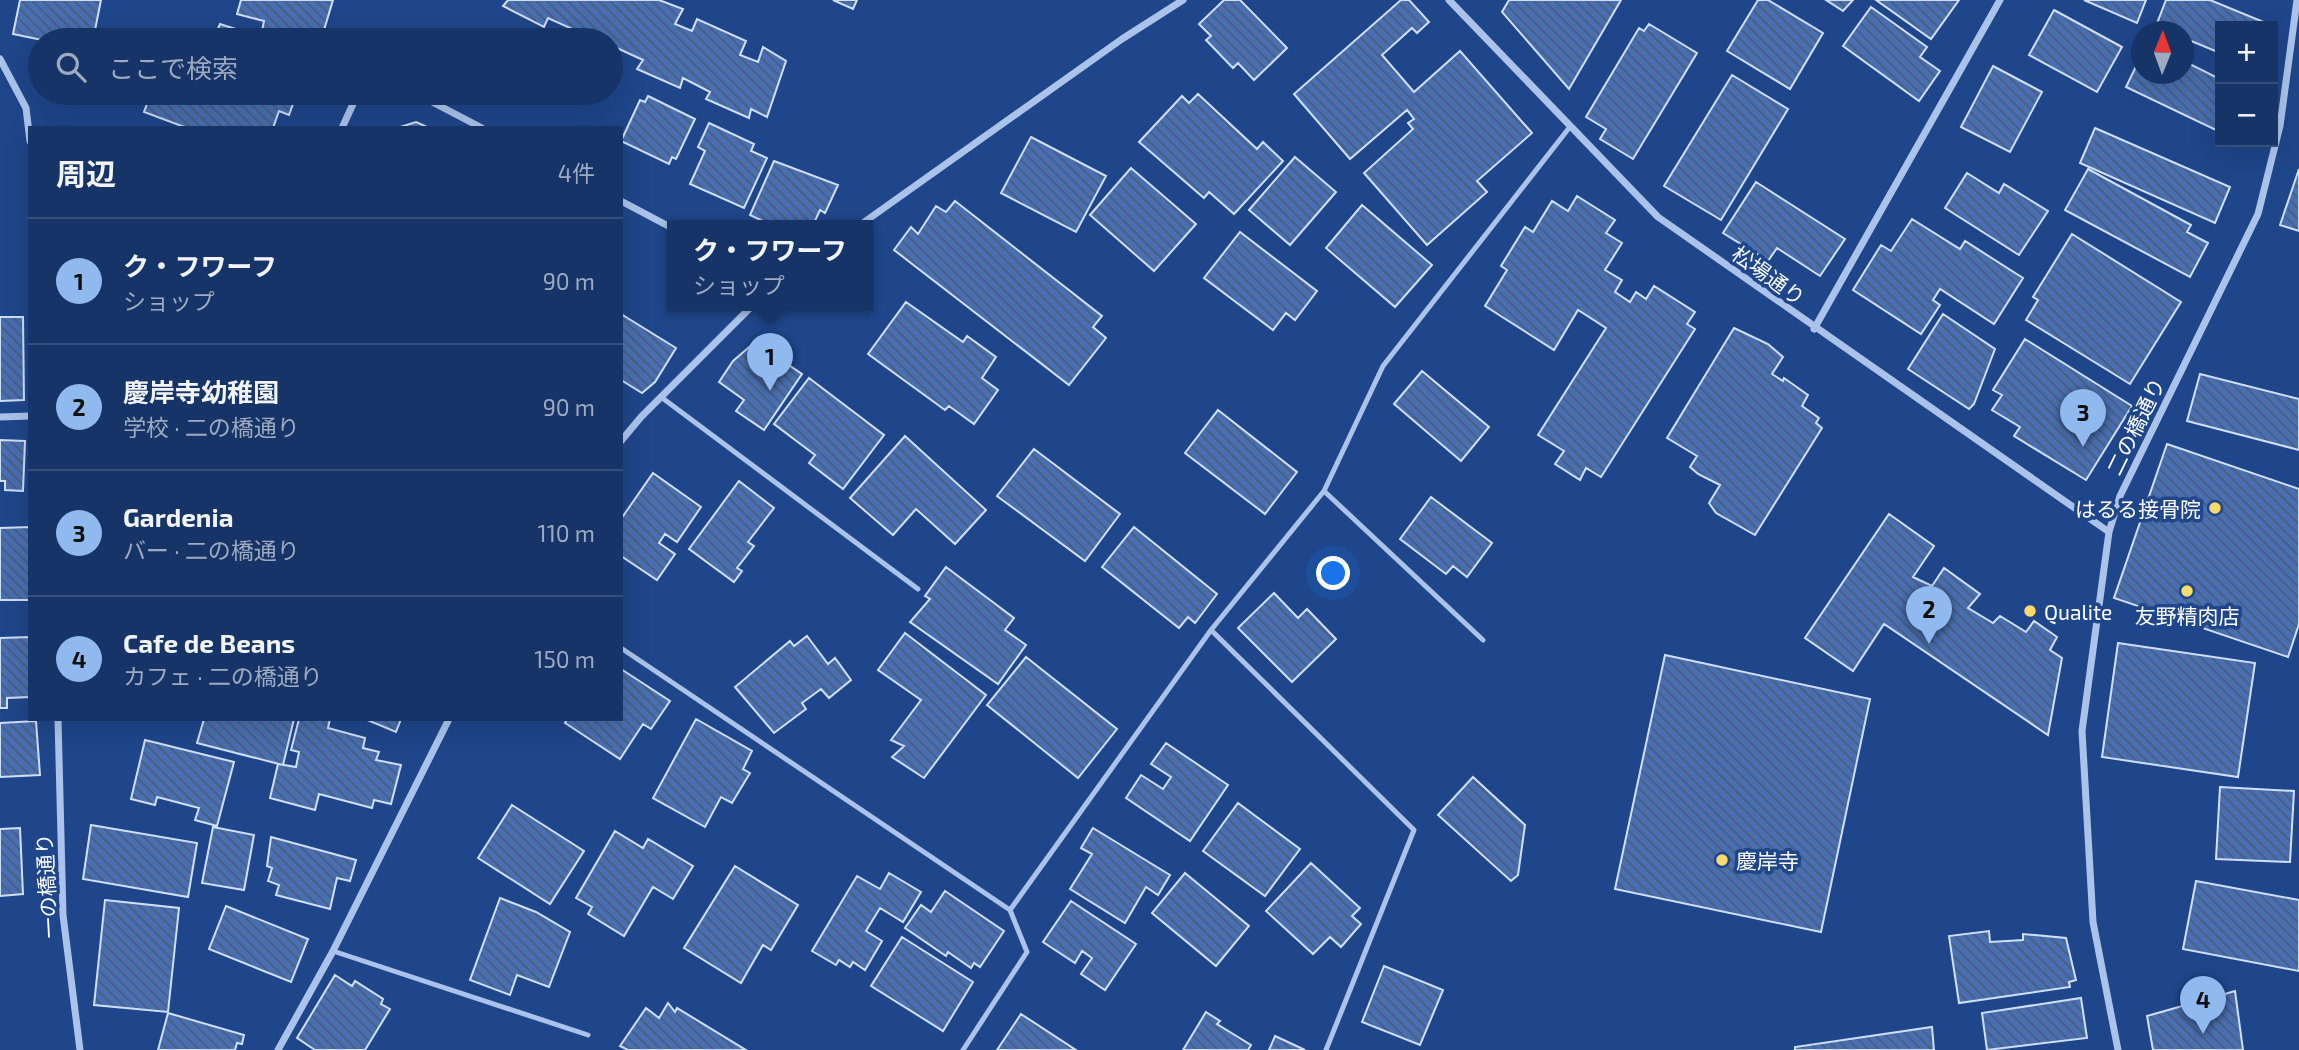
<!DOCTYPE html>
<html lang="ja">
<head>
<meta charset="utf-8">
<style>
	body { margin:0; font-family:"Exo 2","Noto Sans JP",sans-serif; background:#203c6e; color:#f1f3f6 }
	.controls { position:absolute; right:21px; top:21px; display:grid; overflow:hidden; border-radius:0px; box-shadow:0 7px 28px #0002 }
	.controls button { width:63px; height:63px; display:grid; place-items:center; padding:0; border:0; border-bottom:2px solid #364f7c; background:#173468; color:#f1f3f6; font:35px sans-serif }
	.compass { position:absolute; left:2131px; top:21px; width:63px; height:63px; border-radius:50%; background:#173468; box-shadow:0 7px 28px #0002; rotate:1deg }
	.you { position:absolute; left:1334px; top:574px; width:24px; height:24px; margin:-18px; border:5px solid #fff; border-radius:50%; background:#1a73e8; box-shadow:0 0 0 10px #1a73e833 }
	.badge { display:grid; place-items:center; width:46px; height:46px; border-radius:50%; background:#90b9f0; color:#111; font-size:23px; font-weight:700 }
	.pin { position:absolute; translate:-50% -58px; filter:drop-shadow(0 2px 4px #0008) }
	.pin::after { content:''; position:absolute; top:37px; width:24px; height:21px; background:inherit; clip-path:polygon(0 0,100% 0,50% 100%) }
	.popup { position:absolute; left:667px; top:220px; width:206px; height:91px; box-sizing:border-box; display:grid; place-content:center; border-radius:0px; background:#173468; filter:drop-shadow(0 2px 5px #0005); font-size:23px; white-space:nowrap; color:#9eaac0 }
	.popup b { font-size:26px; color:#f1f3f6 }
	.popup::after { content:''; position:absolute; left:50%; top:100%; margin-left:-14px; border:14px solid transparent; border-top-color:#173468 }
	.list { margin:0; padding:0; list-style:none }
	h2 { display:flex; justify-content:space-between; align-items:center; height:91px; margin:0; padding:0 28px; font-size:30px }
	h2 small { font-size:23px; font-weight:400; color:#9eaac0 }
	.list li { display:grid; grid-template-columns:46px 1fr auto; gap:21px; align-items:center; box-sizing:border-box; height:126px; padding:0 28px; border-top:2px solid #364f7c }
	.list b { display:block; font-size:26px; white-space:nowrap }
	.list p { margin:0; font-size:23px; white-space:nowrap; color:#9eaac0 }
	.list em { font-size:23px; font-style:normal; color:#9eaac0 }
	.icon { flex:none; width:38px; height:38px; fill:none; stroke:currentColor; stroke-width:2; stroke-linecap:round; stroke-linejoin:round }
	.map { position:relative; flex:none; width:2299px; height:1050px; overflow:hidden }
	.search { position:absolute; background:#173468; box-shadow:0 7px 28px #0002; left:28px; top:28px; width:595px; height:77px; display:flex; align-items:center; gap:18px; box-sizing:border-box; padding:0 24px; border-radius:38px; color:#9eaac0; font-size:26px }
	.panel { position:absolute; background:#173468; box-shadow:0 7px 28px #0002; left:28px; top:126px; width:595px; height:595px; border-radius:0px }
	.map>svg:first-child { display:block }
</style>
</head>
<body>
<div class="map">
<svg width="2299" height="1050" viewBox="0 0 2299 1050">
	<defs>
		<pattern id="building-back-hatch" width="6" height="6" patternUnits="userSpaceOnUse" patternTransform="scale(1.75)"><rect width="6" height="6" fill="#486fb2"/><path d="M-1 5l2 2M0 0l6 6M5-1l2 2" fill="none" stroke="#4a5c7a"/></pattern>
	</defs>
	<rect width="100%" height="100%" fill="#1f468a"/>
	<!-- building -->
	<path fill="url(#building-back-hatch)" stroke="#d0dff8" stroke-width="2" d="M 20,0 L 101,0 L 93,40 L 42,40 L 13,34 Z
		M 241,0 L 333,0 L 321,40 L 289,40 L 262,31 L 264,21 L 237,14 Z
		M 508,0 L 659,0 L 683,9 L 675,24 L 692,31 L 697,19 L 746,41 L 740,55 L 758,62 L 763,47 L 786,61 L 767,117 L 751,109 L 749,118 L 706,99 L 710,92 L 683,78 L 680,88 L 637,69 L 643,60 L 617,48 L 611,55 L 611,40 L 579,40 L 572,37 L 577,31 L 548,18 L 544,27 L 503,6 Z
		M 833,0 L 857,0 L 853,9 Z
		M 1224,0 L 1240,0 L 1287,48 L 1254,80 L 1238,63 L 1233,68 L 1206,40 L 1211,36 L 1199,24 Z
		M 1401,0 L 1409,0 L 1429,22 L 1417,33 L 1412,28 L 1382,55 L 1414,92 L 1460,51 L 1532,133 L 1477,181 L 1487,192 L 1427,245 L 1364,173 L 1413,129 L 1408,123 L 1414,119 L 1407,110 L 1350,159 L 1294,94 Z
		M 1509,0 L 1621,0 L 1569,89 L 1502,12 Z
		M 1758,0 L 1768,0 L 1823,33 L 1790,89 L 1727,51 Z
		M 1826,0 L 1853,0 L 1843,11 Z
		M 1876,0 L 1959,0 L 1931,39 Z
		M 2084,0 L 2146,0 L 2137,23 Z
		M 2166,0 L 2210,0 L 2266,23 L 2264,26 L 2220,26 L 2220,53 L 2184,38 L 2184,32 L 2169,32 L 2156,26 Z
		M 1871,7 L 1927,47 L 1920,57 L 1940,71 L 1919,101 L 1843,46 Z
		M 2054,10 L 2122,47 L 2097,92 L 2029,55 Z
		M 220,24 L 226,26 L 272,40 L 213,40 Z
		M 1649,24 L 1697,53 L 1633,159 L 1600,139 L 1606,129 L 1586,117 L 1639,28 L 1644,31 Z
		M 2142,54 L 2142,74 L 2184,74 L 2184,61 L 2220,79 L 2220,132 L 2126,87 Z
		M 1993,66 L 2042,92 L 2010,152 L 1961,127 Z
		M 1732,75 L 1788,109 L 1721,220 L 1664,186 Z
		M 151,93 L 297,93 L 289,115 L 279,111 L 273,128 L 187,128 L 144,112 Z
		M 1198,94 L 1257,149 L 1263,142 L 1283,161 L 1234,214 L 1209,192 L 1204,198 L 1139,142 L 1182,96 L 1189,103 Z
		M 648,96 L 695,119 L 676,159 L 672,157 L 669,164 L 621,141 L 640,100 L 645,102 Z
		M 416,122 L 429,128 L 397,128 Z
		M 709,123 L 754,144 L 751,151 L 767,158 L 744,208 L 690,184 L 705,151 L 698,147 Z
		M 2095,128 L 2230,187 L 2215,223 L 2080,163 Z
		M 1031,137 L 1106,176 L 1076,232 L 1001,193 Z
		M 1295,157 L 1336,192 L 1290,245 L 1249,210 Z
		M 774,161 L 838,185 L 825,213 L 820,210 L 813,225 L 771,225 L 750,215 Z
		M 1131,168 L 1196,224 L 1154,271 L 1090,215 Z
		M 2088,169 L 2191,225 L 2187,232 L 2208,243 L 2190,277 L 2065,210 Z
		M 2299,169 L 2299,231 L 2280,225 Z
		M 1967,173 L 1999,193 L 2004,184 L 2048,211 L 2019,255 L 1945,208 Z
		M 1756,182 L 1845,239 L 1820,276 L 1777,248 L 1768,261 L 1723,233 Z
		M 1577,196 L 1615,220 L 1606,233 L 1622,243 L 1605,270 L 1622,280 L 1615,292 L 1630,302 L 1636,292 L 1646,299 L 1654,286 L 1695,312 L 1687,324 L 1695,329 L 1601,477 L 1586,468 L 1580,480 L 1555,464 L 1564,451 L 1538,435 L 1606,328 L 1578,310 L 1554,350 L 1485,306 L 1507,270 L 1501,266 L 1525,227 L 1533,232 L 1552,201 L 1568,211 Z
		M 955,201 L 1102,316 L 1093,327 L 1106,338 L 1069,385 L 894,250 L 911,227 L 918,234 L 936,206 L 946,212 Z
		M 1362,205 L 1432,265 L 1395,307 L 1326,248 Z
		M 1912,219 L 1960,249 L 1965,241 L 2023,278 L 1994,324 L 1940,289 L 1933,300 L 1940,305 L 1921,334 L 1853,290 L 1881,245 L 1891,251 Z
		M 1240,232 L 1317,291 L 1295,320 L 1286,313 L 1273,330 L 1204,278 Z
		M 2072,234 L 2181,302 L 2130,384 L 2026,320 L 2038,300 L 2033,297 Z
		M 906,302 L 963,342 L 967,336 L 996,357 L 982,378 L 998,390 L 974,424 L 949,406 L 945,410 L 868,354 Z
		M 621,314 L 676,348 L 655,382 L 642,393 L 621,380 Z
		M 1943,314 L 1995,349 L 1974,404 L 1969,409 L 1908,369 Z
		M 0,317 L 23,317 L 24,400 L 0,401 Z
		M 1734,328 L 1768,344 L 1783,357 L 1772,374 L 1783,381 L 1784,378 L 1808,395 L 1802,406 L 1819,418 L 1816,423 L 1822,428 L 1755,535 L 1716,513 L 1709,503 L 1720,485 L 1698,474 L 1690,467 L 1697,456 L 1667,438 Z
		M 2025,339 L 2132,406 L 2086,480 L 2014,436 L 2020,427 L 1992,410 L 2002,395 L 1993,390 Z
		M 755,342 L 802,374 L 764,430 L 736,411 L 744,400 L 719,382 L 733,361 Z
		M 1422,371 L 1489,427 L 1461,461 L 1394,404 Z
		M 2200,374 L 2299,399 L 2299,450 L 2187,421 Z
		M 809,378 L 884,435 L 843,489 L 809,463 L 815,455 L 774,424 Z
		M 1218,410 L 1297,472 L 1265,514 L 1185,453 Z
		M 905,436 L 986,510 L 955,544 L 916,509 L 893,535 L 850,498 Z
		M 0,440 L 25,441 L 23,491 L 5,490 L 5,481 L 0,481 Z
		M 2167,444 L 2299,489 L 2299,624 L 2288,657 L 2114,598 Z
		M 1034,449 L 1120,514 L 1085,561 L 997,496 Z
		M 653,473 L 701,507 L 677,542 L 665,534 L 659,543 L 675,554 L 657,580 L 621,556 L 621,519 Z
		M 739,481 L 774,508 L 748,542 L 754,546 L 737,568 L 742,571 L 734,582 L 689,549 Z
		M 1431,497 L 1492,543 L 1467,577 L 1453,566 L 1446,574 L 1400,539 Z
		M 1889,514 L 1934,546 L 1913,577 L 1932,586 L 1944,568 L 1980,594 L 1968,608 L 1993,623 L 2000,616 L 2026,632 L 2034,621 L 2057,637 L 2050,650 L 2062,658 L 2048,735 L 1884,624 L 1853,671 L 1805,638 Z
		M 30,527 L 30,600 L 0,600 L 0,528 Z
		M 1134,527 L 1217,594 L 1195,623 L 1188,617 L 1179,628 L 1102,567 Z
		M 946,567 L 1014,618 L 1005,630 L 1026,645 L 998,684 L 910,622 L 930,599 L 925,596 Z
		M 1274,593 L 1298,618 L 1307,609 L 1336,639 L 1292,682 L 1238,628 Z
		M 905,633 L 986,695 L 924,778 L 892,757 L 904,746 L 891,740 L 921,700 L 878,670 Z
		M 807,636 L 828,664 L 835,658 L 851,680 L 829,698 L 821,689 L 802,703 L 806,709 L 774,733 L 735,687 L 790,641 L 794,646 Z
		M 30,637 L 30,697 L 7,698 L 7,708 L 0,708 L 0,638 Z
		M 2118,643 L 2255,663 L 2238,777 L 2102,757 Z
		M 1665,655 L 1870,699 L 1821,932 L 1615,889 Z
		M 1026,657 L 1117,729 L 1078,778 L 987,705 Z
		M 621,669 L 670,701 L 651,729 L 643,724 L 620,759 L 565,723 L 567,719 L 621,719 Z
		M 204,719 L 294,719 L 283,765 L 197,743 Z
		M 299,719 L 330,719 L 328,728 L 365,738 L 363,748 L 379,752 L 376,760 L 401,765 L 391,804 L 374,800 L 372,808 L 319,794 L 315,810 L 270,798 L 278,764 L 296,767 L 299,752 L 291,750 Z
		M 365,719 L 401,719 L 396,732 Z
		M 696,719 L 752,751 L 743,769 L 750,773 L 732,803 L 721,797 L 705,827 L 653,798 Z
		M 36,721 L 40,775 L 0,777 L 0,723 Z
		M 145,740 L 234,762 L 217,826 L 195,820 L 199,808 L 157,797 L 155,805 L 131,799 Z
		M 1166,743 L 1228,785 L 1190,841 L 1126,798 L 1141,775 L 1163,789 L 1171,777 L 1151,764 Z
		M 1473,777 L 1525,825 L 1518,875 L 1511,881 L 1438,815 Z
		M 2220,787 L 2294,791 L 2290,862 L 2216,859 Z
		M 1238,803 L 1300,849 L 1265,896 L 1203,851 Z
		M 512,805 L 584,851 L 550,904 L 478,858 Z
		M 91,825 L 197,843 L 188,897 L 83,879 Z
		M 213,827 L 254,835 L 244,890 L 202,883 Z
		M 20,828 L 23,894 L 0,896 L 0,829 Z
		M 1093,828 L 1170,875 L 1158,895 L 1146,887 L 1125,923 L 1070,889 L 1092,854 L 1081,848 Z
		M 615,831 L 643,848 L 648,839 L 693,866 L 673,899 L 653,887 L 624,936 L 588,914 L 592,907 L 576,898 Z
		M 271,837 L 356,860 L 350,881 L 337,878 L 330,909 L 276,895 L 279,885 L 268,881 L 272,868 L 267,866 Z
		M 1311,863 L 1360,908 L 1352,916 L 1361,924 L 1341,947 L 1330,937 L 1313,954 L 1266,911 Z
		M 735,866 L 798,905 L 771,950 L 763,945 L 741,983 L 684,948 Z
		M 889,873 L 921,892 L 903,922 L 880,908 L 866,931 L 882,941 L 865,970 L 853,962 L 850,967 L 839,960 L 836,965 L 812,951 L 857,876 L 880,889 Z
		M 1185,873 L 1249,926 L 1216,966 L 1152,913 Z
		M 2196,881 L 2299,900 L 2299,971 L 2183,949 Z
		M 945,891 L 1004,931 L 980,967 L 974,963 L 971,968 L 948,952 L 946,956 L 905,928 L 921,905 L 931,912 Z
		M 500,898 L 536,912 L 570,932 L 549,987 L 517,975 L 510,995 L 470,980 Z
		M 105,900 L 179,908 L 168,1012 L 94,1005 Z
		M 1071,901 L 1136,944 L 1105,990 L 1081,974 L 1092,958 L 1082,951 L 1075,963 L 1043,942 Z
		M 226,906 L 308,939 L 291,982 L 209,949 Z
		M 1989,931 L 1990,942 L 2023,940 L 2023,934 L 2066,938 L 2076,980 L 2069,982 L 2070,987 L 1959,1003 L 1949,936 Z
		M 902,937 L 973,982 L 943,1031 L 871,986 Z
		M 1384,966 L 1443,990 L 1420,1045 L 1362,1022 Z
		M 335,975 L 352,986 L 355,981 L 383,999 L 381,1004 L 390,1009 L 365,1050 L 315,1050 L 297,1038 Z
		M 2235,991 L 2243,1050 L 2153,1050 L 2147,1016 Z
		M 2081,998 L 2087,1038 L 1987,1050 L 1982,1013 Z
		M 668,1003 L 675,1012 L 677,1008 L 746,1050 L 628,1050 L 620,1046 L 646,1008 L 659,1018 Z
		M 1206,1012 L 1220,1021 L 1217,1024 L 1251,1045 L 1248,1050 L 1183,1050 Z
		M 168,1013 L 244,1035 L 242,1044 L 237,1043 L 235,1050 L 158,1050 Z
		M 1021,1014 L 1076,1050 L 997,1050 Z
		M 1932,1027 L 1934,1050 L 1795,1050 L 1795,1047 Z
		M 1275,1036 L 1305,1050 L 1269,1050 Z"/>
	<g fill="none" stroke-linecap="round" stroke-linejoin="round">
		<!-- service -->
		<path stroke="#abc3eb" stroke-width="5" d="M 661,397 L 918,589
			M 1324,491 L 1483,640
			M 1211,630 L 1414,830 L 1326,1050
			M 621,648 L 1010,910 L 1027,952 L 963,1050
			M 1010,910 L 1211,630 L 1324,491 L 1383,366 L 1569,128
			M 333,951 L 588,1035"/>
		<!-- minor -->
		<path stroke="#abc3eb" stroke-width="7" d="M 1449,0 L 1658,217 L 2109,532
			M 0,59 L 26,108 L 30,141
			M 415,93 L 482,128
			M 342,128 L 358,93
			M 621,201 L 672,228
			M 860,225 L 1122,39 L 1183,0
			M 1814,329 L 2000,0
			M 0,417 L 30,416
			M 621,441 L 641,417 L 753,305
			M 58,719 L 63,915 L 80,1050
			M 278,1050 L 333,951 L 449,719
			M 2118,1050 L 2093,922 L 2082,731 L 2109,532 L 2120,496 L 2258,214 L 2280,126 L 2297,0"/>
	</g>
	<!-- markers -->
	<g fill="#f9db6b" stroke="#1f468a" stroke-width="2.5">
		<circle cx="2215" cy="508" r="7"/>
		<circle cx="2187" cy="591" r="7"/>
		<circle cx="2030" cy="611" r="7"/>
		<circle cx="1722" cy="860" r="7"/>
	</g>
	<g text-anchor="middle" dominant-baseline="central" stroke-width="7" stroke-linejoin="round" paint-order="stroke">
		<!-- street labels -->
		<g font-size="21" fill="#fff" stroke="#1f468a">
			<text transform="translate(1769 275) rotate(36)">松場通り</text>
			<text transform="translate(2135 426) rotate(-64)">二の橋通り</text>
			<text transform="translate(46 886) rotate(-93)">一の橋通り</text>
		</g>
		<!-- poi labels -->
		<g font-size="21" fill="#fff" stroke="#1f468a" text-anchor="start">
			<text x="2201" y="508" text-anchor="end">はるる接骨院</text>
			<text x="2044" y="611">Qualite</text>
			<text x="2187" y="615" text-anchor="middle">友野精肉店</text>
			<text x="1736" y="860">慶岸寺</text>
		</g>
	</g>
</svg>
<div class="controls">
<button>+</button>
<button>−</button>
</div>
<svg class="compass" viewBox="-18 -18 36 36"><path d="M0-13l5 13h-10z" fill="#e53935"/><path d="M0 13l5-13h-10z" fill="#9eaac0"/></svg>
<div class="you"></div>
<div class="pin badge" style="left:770px;top:391px">1</div>
<div class="popup"><b>ク・フワーフ</b>ショップ</div>
<div class="pin badge" style="left:1929px;top:644px">2</div>
<div class="pin badge" style="left:2083px;top:447px">3</div>
<div class="pin badge" style="left:2203px;top:1034px">4</div>
<div class="search"><svg class="icon" aria-label="search" viewBox="0 0 24 24"><circle cx="10" cy="10" r="6"/><path d="M15 15l6 6"/></svg>ここで検索</div>
<section class="panel">
<h2>周辺<small>4件</small></h2>
<ul class="list">
<li><span class="badge">1</span><div><b>ク・フワーフ</b><p>ショップ</p></div><em>90 m</em></li>
<li><span class="badge">2</span><div><b>慶岸寺幼稚園</b><p>学校 · 二の橋通り</p></div><em>90 m</em></li>
<li><span class="badge">3</span><div><b>Gardenia</b><p>バー · 二の橋通り</p></div><em>110 m</em></li>
<li><span class="badge">4</span><div><b>Cafe de Beans</b><p>カフェ · 二の橋通り</p></div><em>150 m</em></li>
</ul>
</section>
</div>
</body>
</html>
